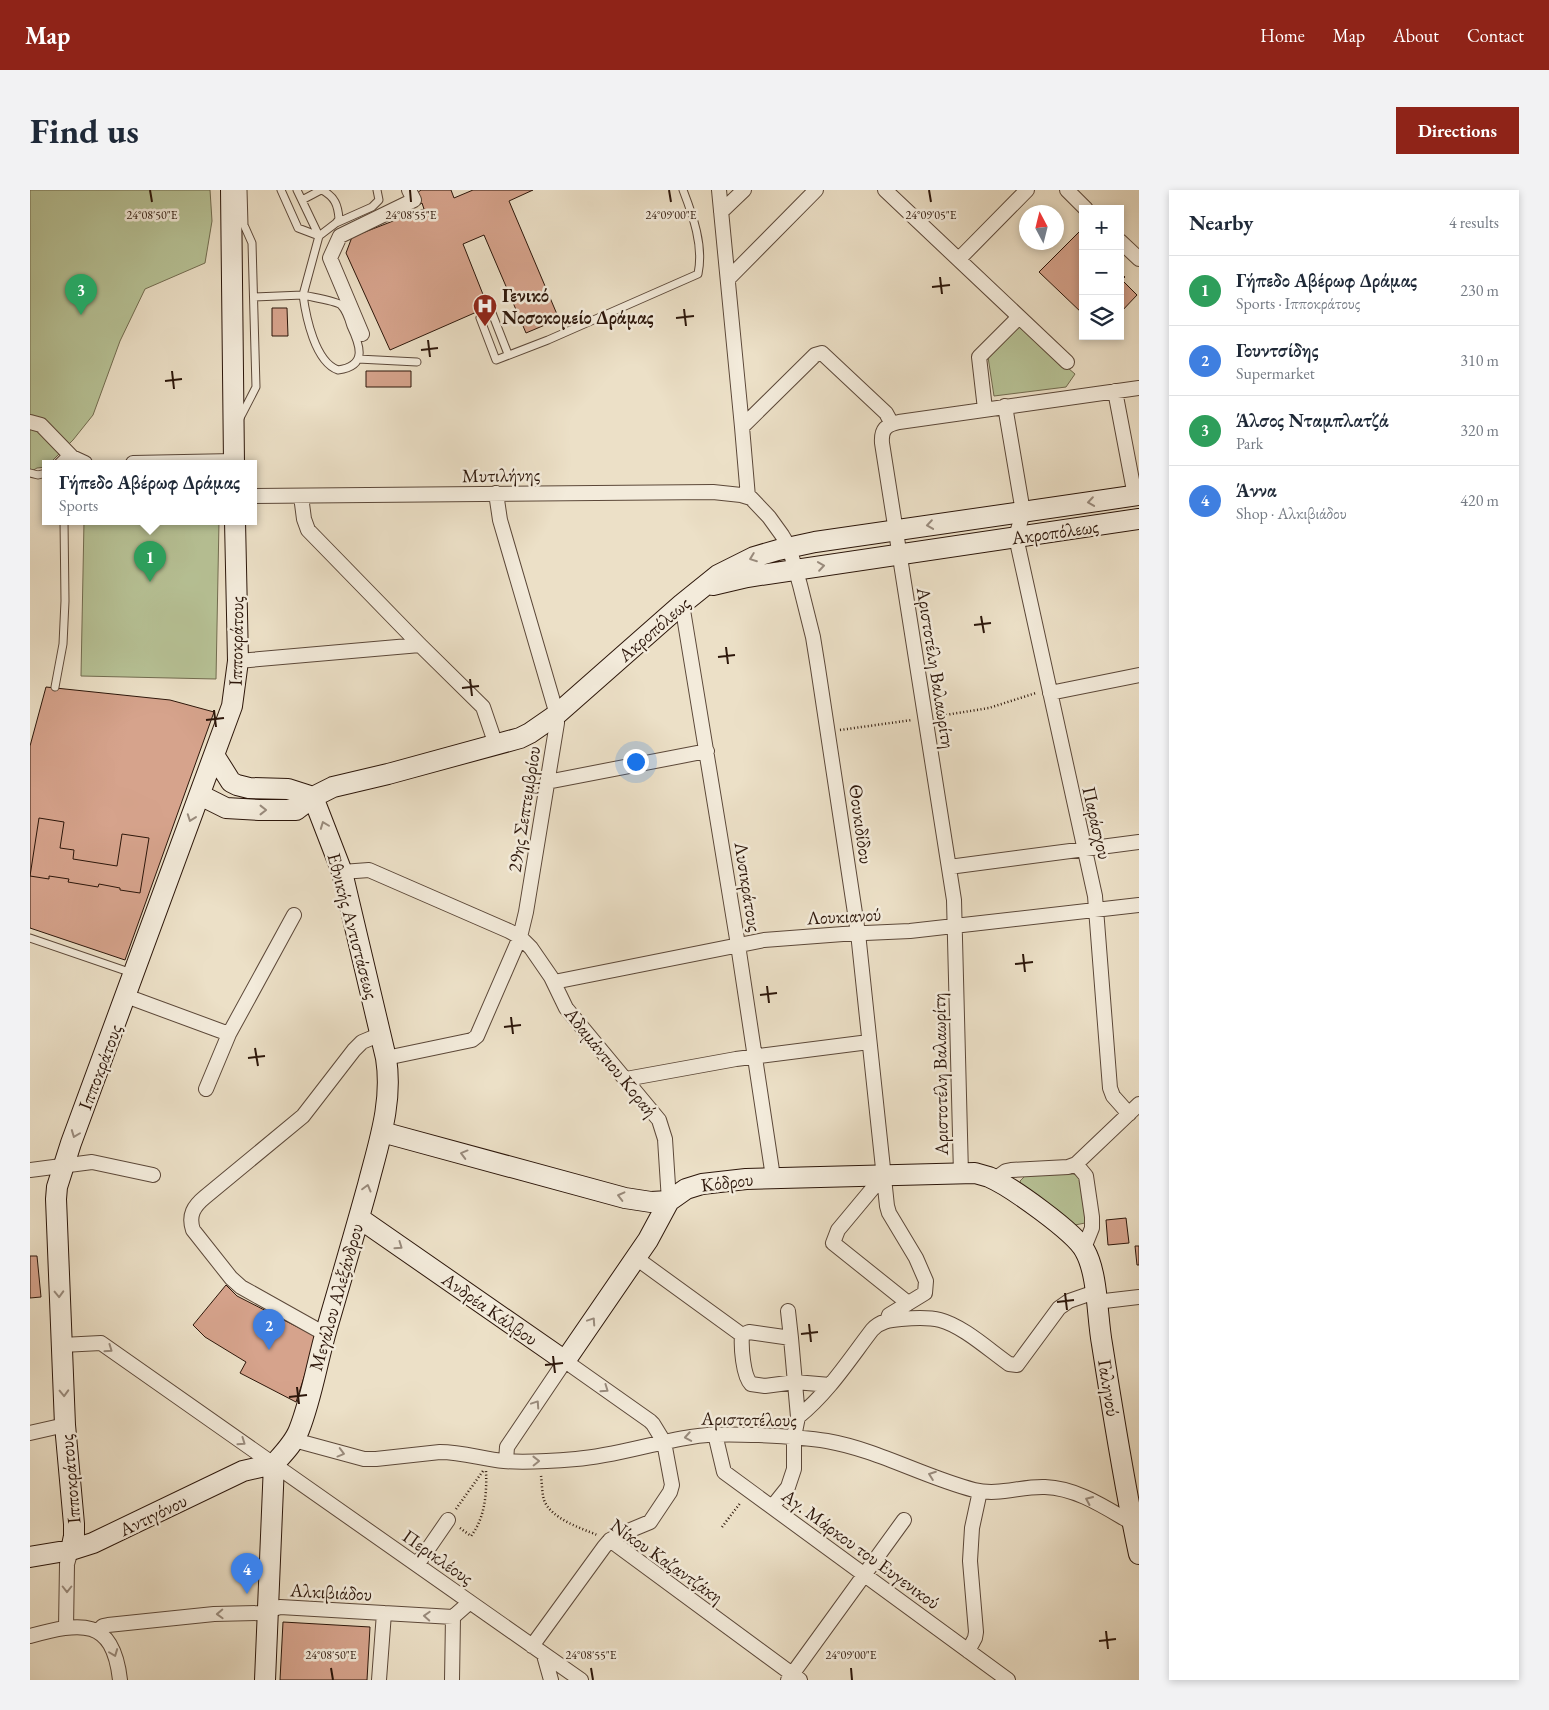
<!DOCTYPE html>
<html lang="en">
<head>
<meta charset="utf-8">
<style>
	body { margin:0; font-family:"EB Garamond",serif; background:#f2f2f3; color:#1f2937 }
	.controls { position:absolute; right:15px; top:15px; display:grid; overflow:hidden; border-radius:0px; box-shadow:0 2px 8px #0003 }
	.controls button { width:45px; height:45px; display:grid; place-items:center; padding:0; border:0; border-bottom:1px solid #e0e1e3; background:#fff; color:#1f2937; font:25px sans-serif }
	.compass { position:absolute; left:989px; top:15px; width:45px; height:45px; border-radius:50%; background:#fff; box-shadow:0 2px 8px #0003; rotate:353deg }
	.you { position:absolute; left:605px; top:571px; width:18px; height:18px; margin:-12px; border:4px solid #fff; border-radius:50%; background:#1a73e8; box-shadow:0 0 0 8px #1a73e833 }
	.badge { display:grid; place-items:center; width:32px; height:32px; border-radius:50%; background:#8f2418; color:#fff; font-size:16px; font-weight:700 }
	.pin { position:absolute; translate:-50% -41px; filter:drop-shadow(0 1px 2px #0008) }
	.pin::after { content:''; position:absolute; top:26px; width:18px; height:15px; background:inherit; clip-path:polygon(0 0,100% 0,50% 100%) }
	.popup { position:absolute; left:12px; top:270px; width:215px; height:65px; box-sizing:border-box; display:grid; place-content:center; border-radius:0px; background:#fff; filter:drop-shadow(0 1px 4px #0005); font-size:16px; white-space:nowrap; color:#747a83 }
	.popup b { font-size:19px; color:#1f2937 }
	.popup::after { content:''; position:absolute; left:50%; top:100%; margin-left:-10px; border:10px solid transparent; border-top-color:#fff }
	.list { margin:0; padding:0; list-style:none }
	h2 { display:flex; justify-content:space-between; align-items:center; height:65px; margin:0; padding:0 20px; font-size:21px }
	h2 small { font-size:16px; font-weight:400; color:#747a83 }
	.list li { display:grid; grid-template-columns:32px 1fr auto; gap:15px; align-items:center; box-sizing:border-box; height:70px; padding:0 20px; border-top:1px solid #e0e1e3 }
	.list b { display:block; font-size:19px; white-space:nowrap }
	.list p { margin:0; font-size:16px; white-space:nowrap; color:#747a83 }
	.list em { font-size:16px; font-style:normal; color:#747a83 }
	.icon { flex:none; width:28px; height:28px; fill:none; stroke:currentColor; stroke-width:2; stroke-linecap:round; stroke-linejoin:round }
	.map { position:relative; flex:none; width:1109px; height:1490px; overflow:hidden; border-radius:0px }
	header { display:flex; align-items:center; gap:30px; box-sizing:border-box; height:70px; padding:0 25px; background:#8f2418; color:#fff }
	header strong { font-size:24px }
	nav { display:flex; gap:28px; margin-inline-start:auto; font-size:18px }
	.intro { display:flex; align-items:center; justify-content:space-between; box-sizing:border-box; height:120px; padding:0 30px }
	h1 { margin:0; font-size:35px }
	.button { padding:12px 22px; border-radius:0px; background:#8f2418; color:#fff; font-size:18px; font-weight:700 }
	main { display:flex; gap:30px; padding:0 30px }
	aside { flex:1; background:#fff; border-radius:0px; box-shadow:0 2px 8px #0003 }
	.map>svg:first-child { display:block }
</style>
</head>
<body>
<header>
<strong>Map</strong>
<nav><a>Home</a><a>Map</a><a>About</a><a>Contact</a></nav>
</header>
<div class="intro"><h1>Find us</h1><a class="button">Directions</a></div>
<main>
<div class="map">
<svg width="1109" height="1490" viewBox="0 0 1109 1490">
	<rect width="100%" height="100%" fill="#ece0c7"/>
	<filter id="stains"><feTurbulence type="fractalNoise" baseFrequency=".004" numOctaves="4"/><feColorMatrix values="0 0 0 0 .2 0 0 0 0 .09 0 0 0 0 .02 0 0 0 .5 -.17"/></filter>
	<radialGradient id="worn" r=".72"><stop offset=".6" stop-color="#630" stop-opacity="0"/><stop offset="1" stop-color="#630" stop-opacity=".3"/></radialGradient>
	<!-- green -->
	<path fill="#b7c296" stroke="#726c50" d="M 0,0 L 180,0 L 182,31 L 175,73 L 115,99 L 90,151 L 63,225 L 43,250 L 20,273 L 16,273 L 16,277 L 7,278 L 0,282 Z
		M 989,136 L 1045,184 L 1036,197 L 964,206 L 958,167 Z
		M 54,331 L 189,331 L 186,489 L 51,486 Z
		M 1043,984 L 1050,986 L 1057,1029 L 1055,1033 L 1045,1035 L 991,994 L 990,991 L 996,985 Z"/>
	<!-- building -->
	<path fill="#d6a38c" stroke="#2c160a" d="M 391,0 L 421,0 L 424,8 L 443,0 L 503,0 L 479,11 L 529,129 L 496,143 L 454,45 L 433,54 L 458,117 L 360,160 L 316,63 L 322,47 L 394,19 L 392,13 L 387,16 L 383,6 Z
		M 1049,42 L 1053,46 L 1053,124 L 1009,82 Z
		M 1090,82 L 1095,87 L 1092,90 L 1107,105 L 1090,123 Z
		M 242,118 L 257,118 L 258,146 L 242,146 Z
		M 336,181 L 381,181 L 381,197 L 336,197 Z
		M 16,497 L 140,510 L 184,522 L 95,770 L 0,738 L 0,556 Z
		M 9,628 L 34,632 L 30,658 L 44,660 L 43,669 L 87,676 L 92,644 L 119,648 L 110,703 L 90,700 L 90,698 L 69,694 L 68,697 L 38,692 L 39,689 L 19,686 L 19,689 L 0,686 Z
		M 1096,1028 L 1099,1053 L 1078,1055 L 1076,1030 Z
		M 1105,1056 L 1109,1056 L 1109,1075 L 1107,1075 Z
		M 0,1066 L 7,1066 L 11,1107 L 0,1108 Z
		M 196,1095 L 207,1106 L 287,1147 L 266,1212 L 210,1183 L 216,1172 L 175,1147 L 163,1135 Z
		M 253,1432 L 340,1437 L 337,1490 L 250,1490 Z"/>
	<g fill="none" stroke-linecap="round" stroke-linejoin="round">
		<defs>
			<path id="lane" d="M 251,0 L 268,38 L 289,46 L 306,33 L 342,17 L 349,10 L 347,0
				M 292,0 C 305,7 308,15 309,29 L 306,33
				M 272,10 L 291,0
				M 273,105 C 281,107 307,111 311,115 C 316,120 319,129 321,136 C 330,155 338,176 308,180 C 285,172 276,127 273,105 Z
				M 224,107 L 273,105 L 289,46 L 267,0
				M 478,164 L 462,123 L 450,128 L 466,170 L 518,150 L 668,84 C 674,56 663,26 653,0
				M 328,169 L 387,172
				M 209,230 L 226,197 L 222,53 L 214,35 L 213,0
				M 28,273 L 38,263
				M 0,283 L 8,285 L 16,283
				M 25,497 L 33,454 L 35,411 L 34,331
				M 0,748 L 102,783"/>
			<path id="street" d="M 689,0 L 712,237 L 718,307
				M 855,0 L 1037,172
				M 1037,0 L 1056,19
				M 691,22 L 714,0
				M 1090,51 L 1109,69
				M 929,69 L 997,0
				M 698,89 L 786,0
				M 332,144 L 300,68 L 310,46 L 384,10 L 379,0
				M 1085,201 L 1105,306
				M 975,216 L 993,322 L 986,347 L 1065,706 L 1080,898 L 1083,906 L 1099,924
				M 955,219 L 949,167 L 989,127
				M 0,232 L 11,235 L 42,267 L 55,273
				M 712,237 L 785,165 L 792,163 L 856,223 L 862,234
				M 103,273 L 204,271
				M 224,306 L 683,302 L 711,305 L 721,308 L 739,327 L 752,345 L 759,357 L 770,395 L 783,447 L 788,478 L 828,743 L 857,1016 L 859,1023 L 886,1068 L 896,1091 L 895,1103 L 859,1125 L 857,1131
				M 271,306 L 274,329 L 278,340 L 390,455 L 453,517 L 466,555
				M 652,414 L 708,755 L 743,987
				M 208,471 L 390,455
				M 1020,503 L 1109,485
				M 517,592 L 677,561
				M 919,677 L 1109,652
				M 312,682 L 339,680 L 479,741 L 490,747 L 501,758 L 521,787 L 536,818 L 629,930 L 635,949 L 639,1011
				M 524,792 L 734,750 L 813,744 L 880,741 L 1109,715
				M 96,806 L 199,844
				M 356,868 L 442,850 L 447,846 L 490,747 L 496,722 L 527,533 L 525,518 L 470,330 L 466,303
				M 596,889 L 706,869 L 839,852
				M 176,899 L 199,844 L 264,725
				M 1046,974 L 1056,986 L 1062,1027 L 1062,1038 L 1054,1058
				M 0,980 L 62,972 L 123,985
				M 931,984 L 924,710 L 852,253 C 851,239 856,235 869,232 L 1109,198
				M 853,986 L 808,1040 L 803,1053 L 878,1113
				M 965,989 L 976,981 L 981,980 L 1038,977 L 1046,974 L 1109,914
				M 606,1068 L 712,1145 C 711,1157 713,1186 721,1194 L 735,1196 L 765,1192 L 800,1195
				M 1066,1112 L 1109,1107
				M 295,1144 L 211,1097 L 201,1088 L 163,1040 C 158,1025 164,1016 175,1007 L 273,926 L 324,860 L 332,852 L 351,844
				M 712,1145 L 719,1142 L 761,1148 L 758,1121
				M 32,1155 L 71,1153 L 551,1490
				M 768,1227 C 798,1203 819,1170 842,1140 C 850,1131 860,1130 871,1129 C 883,1128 898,1127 910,1130 C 933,1136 959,1160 979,1174 L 987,1175 L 1029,1118 L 1039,1111 L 1065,1102
				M 0,1243 L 35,1235
				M 685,1244 L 694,1282 L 978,1490
				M 264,1250 L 334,1269 L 346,1269 L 410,1262 C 432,1262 453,1269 474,1271 C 497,1273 522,1271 546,1269 C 585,1266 622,1253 661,1247 C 684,1243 706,1245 729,1245 C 752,1246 774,1247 797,1251 C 848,1260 894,1287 944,1300 C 969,1306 991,1296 1015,1297 C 1047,1298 1076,1318 1102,1333
				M 476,1271 L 477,1257 L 535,1171 L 620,1231 L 623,1234 L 634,1252 L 642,1295 L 640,1302 L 620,1332 L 591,1344 L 580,1350 L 574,1357 L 502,1456
				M 742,1317 L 758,1297 L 764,1279 L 764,1247 L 768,1227 L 761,1148
				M 580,1350 L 770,1490
				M 387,1375 L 418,1330
				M 36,1438 L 37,1374 L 41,1360
				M 68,1441 L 73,1436 L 78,1435 L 184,1424 L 230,1423 L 250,1417 L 423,1427 L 440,1412
				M 0,1446 C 51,1432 83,1427 90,1490
				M 938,1461 L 945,1448 L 946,1442 L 940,1371 L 942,1338 L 950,1301
				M 514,1465 L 521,1490
				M 349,1490 L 354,1423
				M 422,1490 L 423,1427
				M 758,1490 L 874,1330"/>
			<path id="secondary" d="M 201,0 L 204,273
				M 683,395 L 717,387 L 1109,329
				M 184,565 L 201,592 L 207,595 L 219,598 L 258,599 L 283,607
				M 170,605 L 196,618 L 229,620 L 266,620 L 283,607 L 303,597 L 358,584 L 490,548 L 500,543 L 526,525 L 652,414 L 688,385 L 724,367 L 748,360 L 785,352 L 1109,305
				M 352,942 L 595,1008 L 621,1012 L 639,1011
				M 329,1028 L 535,1171 L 618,1050 L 639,1011 L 656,999 L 672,994 L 716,989 L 945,983 L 959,987 C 980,996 1045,1042 1055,1061 C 1068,1084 1067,1127 1072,1154 C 1083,1224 1094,1294 1109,1364
				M 41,1360 L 44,1346 L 44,1334 L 35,1235 L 26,1009 L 27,997 L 41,953 L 202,516 L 208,471 L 205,331
				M 0,1367 L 41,1360 L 63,1353 L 213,1281 L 244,1274
				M 235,1490 L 244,1274 C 253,1264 264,1253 269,1240 C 282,1207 287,1172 297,1138 C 311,1090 325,1042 338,995 C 349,952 363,912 356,868 L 312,682 L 283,607"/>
		</defs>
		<!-- lane casing -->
		<use href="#lane" stroke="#5c4839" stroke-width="9"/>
		<!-- street casing -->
		<use href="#street" stroke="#5c4839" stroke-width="16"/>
		<!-- secondary casing -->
		<use href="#secondary" stroke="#2c160a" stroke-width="22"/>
		<!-- path -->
		<path stroke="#2c160a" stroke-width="2.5" stroke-dasharray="1 2.5" stroke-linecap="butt" d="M 909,526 L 959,518 L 1006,503
			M 810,540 L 882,530
			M 511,1286 C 512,1294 512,1303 514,1310 C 521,1329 551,1338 567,1345
			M 426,1319 L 453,1281
			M 692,1337 L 711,1312
			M 430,1338 L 441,1346 C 455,1328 457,1303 456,1281"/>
		<!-- lane -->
		<use href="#lane" stroke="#f3ebdb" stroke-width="7"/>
		<!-- street -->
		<use href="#street" stroke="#f3ebdb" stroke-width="14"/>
		<!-- secondary -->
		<use href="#secondary" stroke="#f3ebdb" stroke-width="20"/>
	</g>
	<!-- one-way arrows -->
	<defs><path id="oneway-chevron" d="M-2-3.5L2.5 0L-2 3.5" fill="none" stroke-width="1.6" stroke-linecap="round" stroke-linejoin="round" transform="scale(1.25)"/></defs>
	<g stroke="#998b7d">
		<use href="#oneway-chevron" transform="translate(1061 312) rotate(172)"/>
		<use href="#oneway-chevron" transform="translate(900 335) rotate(172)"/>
		<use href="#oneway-chevron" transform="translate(723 368) rotate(159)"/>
		<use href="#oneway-chevron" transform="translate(791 376) rotate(-8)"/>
		<use href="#oneway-chevron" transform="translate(233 620)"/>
		<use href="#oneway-chevron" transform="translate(161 628) rotate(110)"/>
		<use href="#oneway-chevron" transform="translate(294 635) rotate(-111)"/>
		<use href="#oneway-chevron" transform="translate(45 944) rotate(111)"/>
		<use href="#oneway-chevron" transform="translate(434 964) rotate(-165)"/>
		<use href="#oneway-chevron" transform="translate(337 998) rotate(-75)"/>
		<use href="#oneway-chevron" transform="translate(591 1006) rotate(-166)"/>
		<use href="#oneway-chevron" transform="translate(369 1056) rotate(35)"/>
		<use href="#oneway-chevron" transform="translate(29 1104) rotate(88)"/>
		<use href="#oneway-chevron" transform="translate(562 1131) rotate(-56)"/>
		<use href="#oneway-chevron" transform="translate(79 1159) rotate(35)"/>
		<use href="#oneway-chevron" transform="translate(575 1199) rotate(35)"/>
		<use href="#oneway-chevron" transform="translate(34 1203) rotate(88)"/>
		<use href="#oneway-chevron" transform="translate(506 1214) rotate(-56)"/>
		<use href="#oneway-chevron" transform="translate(658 1247) rotate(170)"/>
		<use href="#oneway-chevron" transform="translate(212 1252) rotate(35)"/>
		<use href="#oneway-chevron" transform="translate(311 1263) rotate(15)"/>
		<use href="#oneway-chevron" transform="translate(506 1271) rotate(-1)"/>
		<use href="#oneway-chevron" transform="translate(902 1285) rotate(-160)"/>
		<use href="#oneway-chevron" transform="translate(1059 1310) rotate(-156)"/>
		<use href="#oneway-chevron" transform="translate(37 1399) rotate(90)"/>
		<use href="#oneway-chevron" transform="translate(190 1424) rotate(178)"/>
		<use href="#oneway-chevron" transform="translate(397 1426) rotate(-177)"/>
		<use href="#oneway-chevron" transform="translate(84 1463) rotate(69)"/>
	</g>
	<!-- ticks -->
	<path fill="none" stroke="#2c160a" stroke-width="2" d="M 120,0 L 122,12M 380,0 L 381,12M 639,0 L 641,12M 899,0 L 901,12M 910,87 L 912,104M 902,97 L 920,95M 654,119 L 656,136M 646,128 L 664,126M 398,150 L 400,167M 391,160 L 408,158M 142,181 L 144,199M 135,191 L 152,189M 951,426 L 954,443M 944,435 L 961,433M 696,457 L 698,474M 688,467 L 705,465M 440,489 L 442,506M 432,498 L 449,496M 184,520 L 186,537M 176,530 L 194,528M 993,764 L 995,782M 985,774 L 1003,772M 737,796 L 739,813M 730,805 L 747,803M 481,827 L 483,844M 474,837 L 491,835M 225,858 L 228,876M 218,868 L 235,866M 1035,1103 L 1037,1120M 1027,1112 L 1044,1110M 779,1134 L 781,1152M 771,1144 L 788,1142M 523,1166 L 525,1183M 515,1175 L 533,1173M 267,1197 L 269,1214M 259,1207 L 277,1205M 1076,1441 L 1078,1459M 1069,1451 L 1086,1449M 301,1478 L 303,1490M 561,1478 L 563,1490M 821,1478 L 822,1490"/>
	<!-- icons -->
	<defs>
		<symbol id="hospital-pin" viewBox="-11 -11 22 30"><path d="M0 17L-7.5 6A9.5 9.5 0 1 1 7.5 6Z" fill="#8f2418" stroke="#f3ebdb"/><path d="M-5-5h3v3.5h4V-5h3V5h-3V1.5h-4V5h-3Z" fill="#fff"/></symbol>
	</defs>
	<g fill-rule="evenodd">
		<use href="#hospital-pin" x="441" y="102" width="28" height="38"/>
	</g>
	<g text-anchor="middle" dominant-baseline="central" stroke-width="5" stroke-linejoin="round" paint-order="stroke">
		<!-- poi labels -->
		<g font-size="19" font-weight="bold" fill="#2c160a" stroke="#f3ebdb" text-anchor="start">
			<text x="472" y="105">Γενικό<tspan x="472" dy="22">Νοσοκομείο Δράμας</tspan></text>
		</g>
		<!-- street labels -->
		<g font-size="19" fill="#2c160a" stroke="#f3ebdb">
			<text transform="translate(471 285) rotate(-1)">Μυτιλήνης</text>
			<text transform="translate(1025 342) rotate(-8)">Ακροπόλεως</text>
			<text transform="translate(624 439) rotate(-41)">Ακροπόλεως</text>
			<text transform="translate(206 451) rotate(-89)">Ιπποκράτους</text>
			<text transform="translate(906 478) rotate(81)">Αριστοτέλη Βαλαωρίτη</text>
			<text transform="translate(494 619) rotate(-81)">29ης Σεπτεμβρίου</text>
			<text transform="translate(1067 633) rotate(77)">Παράσχου</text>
			<text transform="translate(831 634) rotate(82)">Θουκιδίδου</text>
			<text transform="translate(718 697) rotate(81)">Λυσικράτους</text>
			<text transform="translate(814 726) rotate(-3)">Λουκιανού</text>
			<text transform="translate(323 736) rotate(75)">Εθνικής Αντιστάσεως</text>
			<text transform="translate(581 872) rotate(51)">Αδαμάντιου Κοραή</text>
			<text transform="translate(70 877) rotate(-69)">Ιπποκράτους</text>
			<text transform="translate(910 884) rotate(-91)">Αριστοτέλη Βαλαωρίτη</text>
			<text transform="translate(697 992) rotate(-7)">Κόδρου</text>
			<text transform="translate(306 1107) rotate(-74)">Μεγάλου Αλεξάνδρου</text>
			<text transform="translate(460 1119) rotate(35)">Ανδρέα Κάλβου</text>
			<text transform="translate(1079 1198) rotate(81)">Γαληνού</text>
			<text transform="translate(719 1229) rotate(1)">Αριστοτέλους</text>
			<text transform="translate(40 1289) rotate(-95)">Ιπποκράτους</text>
			<text transform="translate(123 1325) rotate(-26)">Αντιγόνου</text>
			<text transform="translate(831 1359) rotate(36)">Αγ. Μάρκου του Ευγενικού</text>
			<text transform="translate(408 1367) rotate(35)">Περικλέους</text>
			<text transform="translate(637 1371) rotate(35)">Νίκου Καζαντζάκη</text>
			<text transform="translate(301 1402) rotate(3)">Αλκιβιάδου</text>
		</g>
	</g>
	<g font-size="12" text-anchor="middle" fill="#2c160a" stroke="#f3ebdb" stroke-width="5" stroke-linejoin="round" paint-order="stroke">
		<text x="122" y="29">24°08'50"E</text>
		<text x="381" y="29">24°08'55"E</text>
		<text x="641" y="29">24°09'00"E</text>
		<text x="901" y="29">24°09'05"E</text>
		<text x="301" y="1469">24°08'50"E</text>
		<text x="561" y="1469">24°08'55"E</text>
		<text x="821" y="1469">24°09'00"E</text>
	</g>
	<rect width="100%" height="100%" filter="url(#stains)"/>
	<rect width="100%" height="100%" fill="url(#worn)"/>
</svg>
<div class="controls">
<button>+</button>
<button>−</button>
<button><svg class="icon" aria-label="layers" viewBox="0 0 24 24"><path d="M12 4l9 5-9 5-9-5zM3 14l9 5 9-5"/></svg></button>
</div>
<svg class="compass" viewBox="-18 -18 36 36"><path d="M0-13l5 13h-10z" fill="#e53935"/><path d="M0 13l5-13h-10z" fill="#747a83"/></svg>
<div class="you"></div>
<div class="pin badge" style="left:120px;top:392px;background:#2e9e5b">1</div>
<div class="popup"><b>Γήπεδο Αβέρωφ Δράμας</b>Sports</div>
<div class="pin badge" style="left:239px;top:1160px;background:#3f7fe0">2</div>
<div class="pin badge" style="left:51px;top:125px;background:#2e9e5b">3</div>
<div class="pin badge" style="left:217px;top:1404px;background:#3f7fe0">4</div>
</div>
<aside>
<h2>Nearby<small>4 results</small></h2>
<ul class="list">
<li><span class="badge" style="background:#2e9e5b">1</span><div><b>Γήπεδο Αβέρωφ Δράμας</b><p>Sports · Ιπποκράτους</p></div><em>230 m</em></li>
<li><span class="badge" style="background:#3f7fe0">2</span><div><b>Γουντσίδης</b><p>Supermarket</p></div><em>310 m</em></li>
<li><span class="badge" style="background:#2e9e5b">3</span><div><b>Άλσος Νταμπλατζά</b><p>Park</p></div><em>320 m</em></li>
<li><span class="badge" style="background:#3f7fe0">4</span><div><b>Άννα</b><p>Shop · Αλκιβιάδου</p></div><em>420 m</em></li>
</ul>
</aside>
</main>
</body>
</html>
